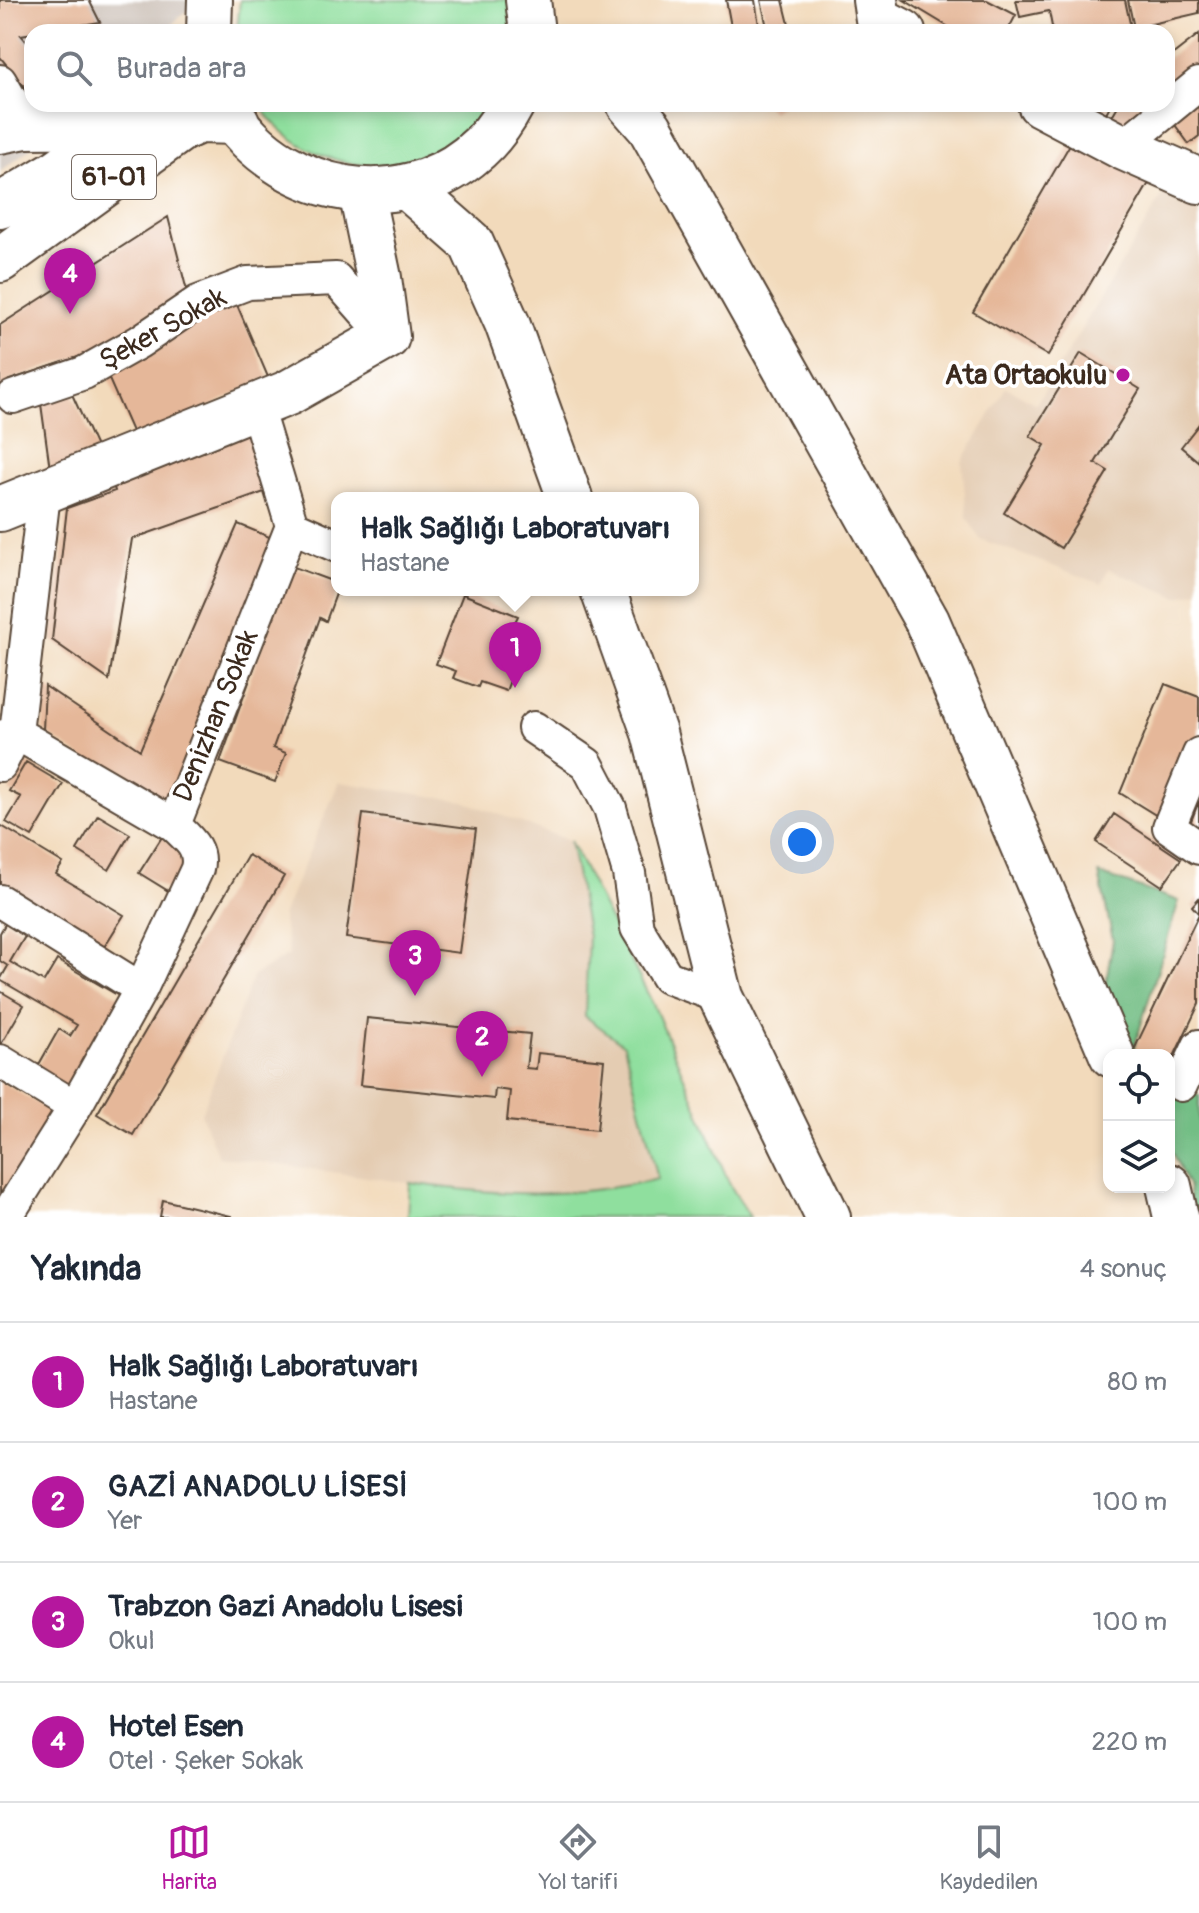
<!DOCTYPE html>
<html lang="tr">
<head>
<meta charset="utf-8">
<style>
	body { margin:0; font-family:Pangolin,sans-serif; background:#f2f2f3; color:#1f2937 }
	.controls { position:absolute; right:24px; bottom:24px; display:grid; overflow:hidden; border-radius:16px; box-shadow:0 4px 12px #0003 }
	.controls button { width:72px; height:72px; display:grid; place-items:center; padding:0; border:0; border-bottom:2px solid #e0e1e3; background:#fff; color:#1f2937; font:40px sans-serif }
	.you { position:absolute; left:802px; top:842px; width:28px; height:28px; margin:-20px; border:6px solid #fff; border-radius:50%; background:#1a73e8; box-shadow:0 0 0 12px #1a73e833 }
	.badge { display:grid; place-items:center; width:52px; height:52px; border-radius:50%; background:#b5179e; color:#fff; font-size:26px; font-weight:700 }
	.pin { position:absolute; translate:-50% -66px; filter:drop-shadow(0 2px 4px #0008) }
	.pin::after { content:''; position:absolute; top:42px; width:28px; height:24px; background:inherit; clip-path:polygon(0 0,100% 0,50% 100%) }
	.popup { position:absolute; left:331px; top:492px; width:368px; height:104px; box-sizing:border-box; display:grid; place-content:center; border-radius:16px; background:#fff; filter:drop-shadow(0 2px 6px #0005); font-size:26px; white-space:nowrap; color:#747a83 }
	.popup b { font-size:30px; color:#1f2937 }
	.popup::after { content:''; position:absolute; left:50%; top:100%; margin-left:-16px; border:16px solid transparent; border-top-color:#fff }
	.list { margin:0; padding:0; list-style:none }
	h2 { display:flex; justify-content:space-between; align-items:center; height:104px; margin:0; padding:0 32px; font-size:34px }
	h2 small { font-size:26px; font-weight:400; color:#747a83 }
	.list li { display:grid; grid-template-columns:52px 1fr auto; gap:24px; align-items:center; box-sizing:border-box; height:120px; padding:0 32px; border-top:2px solid #e0e1e3 }
	.list b { display:block; font-size:30px; white-space:nowrap }
	.list p { margin:0; font-size:26px; white-space:nowrap; color:#747a83 }
	.list em { font-size:26px; font-style:normal; color:#747a83 }
	.icon { flex:none; width:44px; height:44px; fill:none; stroke:currentColor; stroke-width:2; stroke-linecap:round; stroke-linejoin:round }
	.map { position:relative; flex:none; width:1199px; height:1217px; overflow:hidden }
	.search { position:absolute; background:#fff; box-shadow:0 4px 12px #0003; left:24px; right:24px; top:24px; height:88px; display:flex; align-items:center; gap:20px; box-sizing:border-box; padding:0 28px; border-radius:24px; color:#747a83; font-size:30px }
	.sheet { height:584px; background:#fff }
	nav { display:flex; justify-content:space-around; align-items:center; box-sizing:border-box; height:112px; border-top:2px solid #e0e1e3; background:#fff; font-size:22px; color:#747a83 }
	nav a { display:grid; justify-items:center; gap:4px }
	nav .on { color:#b5179e }
	.map>svg:first-child { display:block }
</style>
</head>
<body>
<div class="map">
<svg width="1199" height="1217" viewBox="0 0 1199 1217">
	<rect width="100%" height="100%" fill="#fff"/>
	<filter id="ink" filterUnits="userSpaceOnUse"><feTurbulence type="fractalNoise" baseFrequency=".0125" numOctaves="2"/><feDisplacementMap in="SourceGraphic" scale="16" xChannelSelector="R" yChannelSelector="G"/><feConvolveMatrix kernelMatrix="1 2 1 2 8 2 1 2 1" color-interpolation-filters="sRGB"/></filter>
	<filter id="wash" filterUnits="userSpaceOnUse"><feTurbulence type="fractalNoise" baseFrequency=".006" numOctaves="4" result="noise"/><feDisplacementMap in="SourceGraphic" scale="32" xChannelSelector="R" yChannelSelector="G"/><feGaussianBlur stdDeviation="1.8" result="paint"/><feColorMatrix in="noise" values="0 0 0 0 0 0 0 0 0 0 0 0 0 0 0 0 0 1.4 0 .05"/><feComposite in="paint" operator="in"/></filter>
	<g filter="url(#wash)">
		<rect width="100%" height="100%" fill="#f2dabb"/>
		<!-- built -->
		<path fill="#e4ccb2" d="M 1172,180 L 1199,194 L 1199,591 L 1178,597 L 1108,569 L 1102,584 L 980,539 L 967,518 L 962,462 L 1006,387 L 1036,404 Z
			M 339,782 L 463,801 L 570,841 L 588,937 L 585,1016 L 624,1045 L 658,1180 L 581,1193 L 495,1195 L 218,1156 L 201,1114 L 253,976 L 289,955 L 282,916 Z"/>
		<!-- industrial -->
		<path fill="#cdc2b9" d="M 0,0 L 199,0 L 163,32 L 32,32 L 32,104 L 72,115 L 0,172 Z"/>
		<!-- green -->
		<path fill="#8fdf9e" stroke="#65845e" stroke-width="2" d="M 240,0 L 512,0 L 514,32 L 237,32 Z
			M 260,104 L 491,104 C 472,126 453,148 424,158 C 368,178 291,158 260,104 Z
			M 570,841 L 654,1006 L 730,1185 L 750,1217 L 408,1217 L 410,1183 C 501,1196 568,1199 658,1179 L 624,1045 L 585,1016 L 588,937 Z"/>
		<!-- forest -->
		<path fill="#73be85" stroke="#577452" stroke-width="2" d="M 1099,874 L 1179,901 L 1132,1054 L 1105,987 L 1113,940 Z
			M 1169,1078 L 1199,1096 L 1199,1217 L 1192,1217 L 1188,1186 L 1169,1146 Z"/>
		<g id="blocks">
			<!-- building -->
			<path fill="#e5b799" d="M 0,0 L 89,0 L 100,22 L 21,35 L 32,48 L 32,96 L 0,57 Z
				M 726,0 L 755,0 L 760,32 L 732,32 Z
				M 761,0 L 783,0 L 791,32 L 768,32 Z
				M 904,0 L 987,0 L 1016,15 L 1007,32 L 957,32 Z
				M 1016,0 L 1125,0 L 1131,28 L 1113,32 L 1053,32 L 1049,11 L 1020,17 Z
				M 1128,0 L 1199,0 L 1199,13 L 1134,28 Z
				M 1199,34 L 1199,77 L 1176,95 L 1167,84 L 1167,59 Z
				M 1199,95 L 1199,136 L 1189,144 L 1170,118 Z
				M 765,104 L 784,104 L 772,111 Z
				M 1084,104 L 1111,104 L 1105,115 Z
				M 1119,104 L 1150,104 L 1129,134 L 1108,123 Z
				M 1073,139 L 1149,183 L 1048,356 L 973,312 Z
				M 168,217 L 188,295 L 99,350 L 9,380 L 13,391 L 0,399 L 0,325 Z
				M 232,293 L 268,377 L 137,443 L 104,368 Z
				M 1081,353 L 1140,389 L 1095,463 L 1108,471 L 1061,548 L 1004,513 L 1045,445 L 1030,436 Z
				M 71,392 L 100,456 L 51,476 L 41,404 Z
				M 1199,424 L 1199,462 L 1181,447 Z
				M 251,428 L 273,489 L 132,539 L 109,680 L 52,640 L 67,508 L 115,491 L 111,479 Z
				M 238,524 L 279,541 L 161,814 L 43,730 L 45,686 L 140,750 Z
				M 291,566 L 337,583 L 337,591 L 326,621 L 320,618 L 273,748 L 286,753 L 275,782 L 220,762 Z
				M 463,594 L 518,616 L 515,622 L 530,628 L 506,691 L 480,682 L 478,687 L 453,678 L 456,671 L 436,664 Z
				M 1165,684 L 1199,697 L 1199,740 L 1167,822 L 1120,793 Z
				M 26,762 L 63,784 L 32,837 L 6,822 L 21,797 L 9,791 Z
				M 1199,801 L 1199,842 L 1186,834 Z
				M 363,814 L 476,829 L 459,953 L 346,938 Z
				M 1114,814 L 1181,859 L 1162,886 L 1096,842 Z
				M 98,815 L 130,834 L 109,870 L 77,850 Z
				M 0,825 L 63,863 L 56,874 L 124,915 L 101,952 L 0,892 Z
				M 162,837 L 192,856 L 170,892 L 139,873 Z
				M 248,855 L 284,876 L 133,1135 L 97,1114 Z
				M 1199,898 L 1199,1004 L 1169,1067 L 1169,1055 L 1132,1054 L 1195,922 L 1199,914 L 1192,906 Z
				M 7,921 L 27,933 L 10,962 L 44,982 L 57,960 L 129,1002 L 73,1099 L 33,1075 L 59,1029 L 70,1036 L 77,1025 L 0,980 L 8,966 L 0,961 L 0,933 Z
				M 0,991 L 24,1005 L 0,1046 Z
				M 367,1018 L 530,1034 L 526,1068 L 536,1069 L 538,1053 L 604,1060 L 597,1130 L 507,1121 L 510,1091 L 495,1089 L 494,1099 L 360,1085 Z
				M 0,1081 L 63,1119 L 0,1217 Z
				M 163,1200 L 231,1216 L 231,1217 L 160,1217 Z"/>
		</g>
	</g>
	<g filter="url(#ink)">
		<use href="#blocks" fill-opacity="0" stroke="#564436" stroke-width="2"/>
		<g fill="none" stroke-linecap="round" stroke-linejoin="round">
			<defs>
				<path id="street" d="M 0,81 L 26,126
					M 1122,147 L 1199,84
					M 13,397 L 84,373 L 139,342 L 198,302 L 248,283 L 336,279 L 387,337
					M 292,526 L 337,546
					M 534,728 L 587,764 L 610,808 L 629,873 L 637,928 L 667,977 L 721,997
					M 0,737 L 16,733 L 174,825
					M 1199,754 L 1169,827 L 1199,848
					M 0,765 L 16,733 L 44,494
					M 0,901 L 141,989
					M 0,1061 L 75,1107
					M 1181,1085 L 1199,1046
					M 6,1217 L 75,1107 L 141,989 L 197,869 C 202,848 188,839 174,825 L 292,526 L 256,407"/>
				<path id="secondary" d="M 875,0 L 878,19 L 903,32
					M 1040,104 L 1122,147 L 1199,181
					M 0,131 L 26,126 L 122,125
					M 0,509 L 288,393 L 387,337 L 379,278 L 361,192"/>
				<path id="primary" d="M 528,0 L 532,32
					M 209,32 L 210,0
					M 226,104 C 235,129 261,152 283,165 C 364,214 468,190 512,104
					M 629,104 L 650,128 L 927,621 L 1112,1055
					M 407,187 L 471,243 L 507,323 L 570,498
					M 0,206 L 58,171 L 151,104
					M 0,260 L 181,129 L 199,121 L 237,122
					M 603,590 L 654,733 L 721,997 L 828,1217
					M 1169,1186 L 1176,1217"/>
			</defs>
			<!-- street casing -->
			<use href="#street" stroke="#564436" stroke-width="36"/>
			<!-- secondary casing -->
			<use href="#secondary" stroke="#564436" stroke-width="48"/>
			<!-- primary casing -->
			<use href="#primary" stroke="#564436" stroke-width="48"/>
			<!-- street -->
			<use href="#street" stroke="#fff" stroke-width="32"/>
			<!-- secondary -->
			<use href="#secondary" stroke="#fff" stroke-width="44"/>
			<!-- primary -->
			<use href="#primary" stroke="#fff" stroke-width="44"/>
		</g>
	</g>
	<!-- markers -->
	<circle fill="#b5179e" stroke="#fff" stroke-width="3" cx="1123" cy="375" r="8"/>
	<g text-anchor="middle" dominant-baseline="central" stroke-width="7" stroke-linejoin="round" paint-order="stroke">
		<!-- shield labels -->
		<rect fill="#fff" stroke="#766a62" stroke-width="2" x="72" y="155" width="84" height="44" rx="6"/>
		<g font-size="26" font-weight="bold" fill="#3b2a1e">
			<text x="114" y="177">61-01</text>
		</g>
		<!-- street labels -->
		<g font-size="28" fill="#3b2a1e" stroke="#fff">
			<text transform="translate(163 329) rotate(-29)">Şeker Sokak</text>
			<text transform="translate(216 716) rotate(-68)">Denizhan Sokak</text>
		</g>
		<!-- poi labels -->
		<g font-size="28" font-weight="bold" fill="#3b2a1e" stroke="#fff" text-anchor="end">
			<text x="1107" y="375">Ata Ortaokulu</text>
		</g>
	</g>
</svg>
<div class="controls">
<button><svg class="icon" aria-label="locate" viewBox="0 0 24 24"><circle cx="12" cy="12" r="6"/><path d="M12 2v4M12 18v4M2 12h4M18 12h4"/></svg></button>
<button><svg class="icon" aria-label="layers" viewBox="0 0 24 24"><path d="M12 4l9 5-9 5-9-5zM3 14l9 5 9-5"/></svg></button>
</div>
<div class="you"></div>
<div class="pin badge" style="left:515px;top:688px">1</div>
<div class="popup"><b>Halk Sağlığı Laboratuvarı</b>Hastane</div>
<div class="pin badge" style="left:482px;top:1077px">2</div>
<div class="pin badge" style="left:415px;top:996px">3</div>
<div class="pin badge" style="left:70px;top:314px">4</div>
<div class="search"><svg class="icon" aria-label="search" viewBox="0 0 24 24"><circle cx="10" cy="10" r="6"/><path d="M15 15l6 6"/></svg>Burada ara</div>
</div>
<section class="sheet">
<h2>Yakında<small>4 sonuç</small></h2>
<ul class="list">
<li><span class="badge">1</span><div><b>Halk Sağlığı Laboratuvarı</b><p>Hastane</p></div><em>80 m</em></li>
<li><span class="badge">2</span><div><b>GAZİ ANADOLU LİSESİ</b><p>Yer</p></div><em>100 m</em></li>
<li><span class="badge">3</span><div><b>Trabzon Gazi Anadolu Lisesi</b><p>Okul</p></div><em>100 m</em></li>
<li><span class="badge">4</span><div><b>Hotel Esen</b><p>Otel · Şeker Sokak</p></div><em>220 m</em></li>
</ul>
</section>
<nav>
<a class="on"><svg class="icon" aria-label="map" viewBox="0 0 24 24"><path d="M3 6l6-2 6 2 6-2v14l-6 2-6-2-6 2zM9 4v14M15 6v14"/></svg>Harita</a>
<a><svg class="icon" aria-label="directions" viewBox="0 0 24 24"><path d="M12 3l9 9-9 9-9-9zM9 14v-3h6M13 9l2 2-2 2"/></svg>Yol tarifi</a>
<a><svg class="icon" aria-label="saved" viewBox="0 0 24 24"><path d="M7 4h10v16l-5-4-5 4z"/></svg>Kaydedilen</a>
</nav>
</body>
</html>
